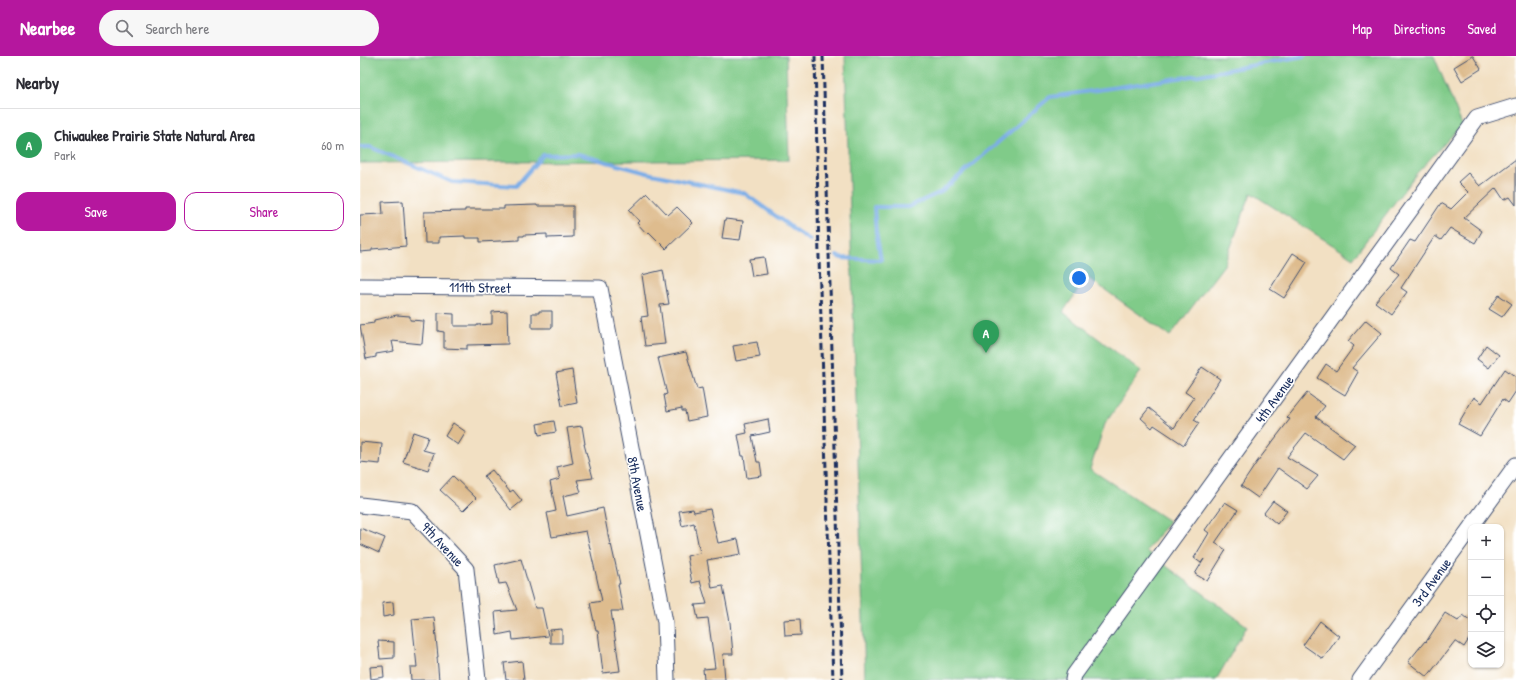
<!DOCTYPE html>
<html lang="en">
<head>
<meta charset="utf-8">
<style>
	body { margin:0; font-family:"Patrick Hand",sans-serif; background:#f7f7f7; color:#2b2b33 }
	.controls { position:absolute; right:12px; bottom:12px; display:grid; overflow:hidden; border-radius:8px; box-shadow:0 1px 3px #0004 }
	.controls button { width:36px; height:36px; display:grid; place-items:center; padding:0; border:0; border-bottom:1px solid #e1e1e2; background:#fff; color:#2b2b33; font:20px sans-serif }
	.you { position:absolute; left:719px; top:222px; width:14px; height:14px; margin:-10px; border:3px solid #fff; border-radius:50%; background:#1a73e8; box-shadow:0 0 0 6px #1a73e833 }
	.badge { display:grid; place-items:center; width:26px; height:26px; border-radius:50%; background:#b5179e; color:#fff; font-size:13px; font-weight:700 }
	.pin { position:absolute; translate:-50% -33px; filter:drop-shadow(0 1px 2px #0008) }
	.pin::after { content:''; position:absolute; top:21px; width:14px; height:12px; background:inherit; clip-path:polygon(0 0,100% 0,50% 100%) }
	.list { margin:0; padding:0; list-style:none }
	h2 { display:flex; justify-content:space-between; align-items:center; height:52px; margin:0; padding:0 16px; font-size:17px }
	h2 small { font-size:13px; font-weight:400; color:#7c7c81 }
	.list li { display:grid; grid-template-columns:26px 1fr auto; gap:12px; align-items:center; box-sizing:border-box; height:72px; padding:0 16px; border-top:1px solid #e1e1e2 }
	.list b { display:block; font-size:15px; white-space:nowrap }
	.list p { margin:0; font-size:13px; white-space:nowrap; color:#7c7c81 }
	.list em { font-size:13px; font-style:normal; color:#7c7c81 }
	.actions { display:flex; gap:8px; padding:12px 16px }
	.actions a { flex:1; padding:9px 0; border:1px solid #b5179e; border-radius:12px; text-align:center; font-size:14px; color:#b5179e }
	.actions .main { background:#b5179e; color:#fff }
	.icon { flex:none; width:22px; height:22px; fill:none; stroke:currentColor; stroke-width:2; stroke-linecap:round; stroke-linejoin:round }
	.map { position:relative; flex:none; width:1156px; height:624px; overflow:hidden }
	header { display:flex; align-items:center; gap:24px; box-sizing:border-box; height:56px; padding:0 20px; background:#b5179e; color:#fff }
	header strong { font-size:19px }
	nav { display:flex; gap:22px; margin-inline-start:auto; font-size:14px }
	.search { width:280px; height:36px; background:#f7f7f7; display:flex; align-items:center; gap:10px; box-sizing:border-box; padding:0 14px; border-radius:22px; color:#7c7c81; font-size:15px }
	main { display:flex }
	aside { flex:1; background:#fff }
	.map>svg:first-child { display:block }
</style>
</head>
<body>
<header>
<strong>Nearbee</strong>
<div class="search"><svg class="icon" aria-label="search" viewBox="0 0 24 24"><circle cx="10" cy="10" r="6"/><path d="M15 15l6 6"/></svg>Search here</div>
<nav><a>Map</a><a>Directions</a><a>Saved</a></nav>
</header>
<main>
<aside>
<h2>Nearby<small></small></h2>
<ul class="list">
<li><span class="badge" style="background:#2e9e5b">A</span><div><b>Chiwaukee Prairie State Natural Area</b><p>Park</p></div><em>60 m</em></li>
</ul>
<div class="actions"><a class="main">Save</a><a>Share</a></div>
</aside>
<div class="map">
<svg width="1156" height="624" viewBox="0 0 1156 624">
	<rect width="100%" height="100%" fill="#fff"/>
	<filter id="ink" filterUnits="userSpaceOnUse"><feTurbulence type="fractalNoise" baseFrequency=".025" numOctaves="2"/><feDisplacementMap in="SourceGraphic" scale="8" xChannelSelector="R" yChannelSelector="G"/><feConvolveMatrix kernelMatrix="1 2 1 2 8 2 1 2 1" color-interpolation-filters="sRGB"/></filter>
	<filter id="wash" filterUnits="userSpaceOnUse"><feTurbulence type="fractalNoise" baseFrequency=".012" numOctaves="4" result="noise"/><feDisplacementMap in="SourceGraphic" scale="16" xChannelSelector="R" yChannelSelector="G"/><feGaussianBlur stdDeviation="0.9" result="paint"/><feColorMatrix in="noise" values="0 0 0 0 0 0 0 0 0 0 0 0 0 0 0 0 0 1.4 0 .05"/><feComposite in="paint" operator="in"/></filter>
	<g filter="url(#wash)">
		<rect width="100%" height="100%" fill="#f2e0c3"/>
		<!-- green -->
		<path fill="#80cb89" stroke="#4e7d74" d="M 0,0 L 426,0 L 429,104 L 0,107 Z
			M 485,0 L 1074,0 L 1102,69 L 1056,118 L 993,202 L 891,137 L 864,209 L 810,280 L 727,221 L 703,256 L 781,315 L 745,368 L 730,413 L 809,465 L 786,495 L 887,570 L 856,624 L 505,624 Z"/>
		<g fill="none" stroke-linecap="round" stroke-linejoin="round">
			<!-- stream -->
			<path stroke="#7bade7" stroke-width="4" d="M 0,91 L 10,91 L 92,126 L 156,130 L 183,99 L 218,98 L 287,117 L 384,137 L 439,177 L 450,184
				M 477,200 L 481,202 L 521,204 L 516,176 L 514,151 L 548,151 L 581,136 L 690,41 L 839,19 L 944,0"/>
		</g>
		<g id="blocks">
			<!-- building -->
			<path fill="#debc8e" d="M 1112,0 L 1113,0 L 1121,13 L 1102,25 L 1094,11 Z
				M 1156,103 L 1156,149 L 1150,141 L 1144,144 L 1136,132 L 1104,162 L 1122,175 L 1115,187 L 1090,172 L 1081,184 L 1075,180 L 1041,232 L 1047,236 L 1031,258 L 1015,246 L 1039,218 L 1031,212 L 1050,184 L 1055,186 L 1081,147 L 1091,153 L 1108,136 L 1098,126 L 1108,117 L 1120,130 Z
				M 287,137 L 308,159 L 317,151 L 333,167 L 306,193 L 289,176 L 287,178 L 277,167 L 279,165 L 269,154 Z
				M 43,145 L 46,190 L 12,193 L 12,195 L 0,196 L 0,159 L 23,158 L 22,146 Z
				M 177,149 L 177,150 L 213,150 L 213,181 L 187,182 L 187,178 L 164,179 L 164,180 L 159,180 L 159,184 L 120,186 L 120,182 L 105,182 L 105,180 L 79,181 L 79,187 L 65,187 L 64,156 L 105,155 L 105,153 L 144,153 L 144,150 Z
				M 365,163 L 383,165 L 380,184 L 362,182 Z
				M 933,197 L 947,206 L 924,242 L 910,233 Z
				M 404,201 L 407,218 L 392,220 L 389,203 Z
				M 303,214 L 309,248 L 300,249 L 305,288 L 285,290 L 281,261 L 288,260 L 282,219 Z
				M 1139,239 L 1152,248 L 1142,261 L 1129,253 Z
				M 147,255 L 148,288 L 107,289 L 107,293 L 84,292 L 84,276 L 78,275 L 78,257 L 94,258 L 94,270 L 117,270 L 117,269 L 132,268 L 132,256 Z
				M 179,255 L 192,255 L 192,272 L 172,272 L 172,257 L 179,257 Z
				M 37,259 L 50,260 L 50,264 L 64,265 L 62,288 L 32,285 L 34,295 L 16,298 L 16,301 L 6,303 L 0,269 L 14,267 L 14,264 Z
				M 1006,264 L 1022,277 L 992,312 L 998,316 L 985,339 L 957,322 L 966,308 L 976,315 L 994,290 L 988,285 Z
				M 397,286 L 400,301 L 376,305 L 373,290 Z
				M 1126,289 L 1139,299 L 1129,312 L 1117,303 Z
				M 326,296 L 337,333 L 342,332 L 347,361 L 327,365 L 325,355 L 322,355 L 322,352 L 307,355 L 304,339 L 307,338 L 298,302 Z
				M 842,311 L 860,323 L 834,364 L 839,367 L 824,389 L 794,369 L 792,372 L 781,362 L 789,352 L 814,372 L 834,342 L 825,336 Z
				M 1145,313 L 1156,321 L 1156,335 L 1148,347 L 1143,343 L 1120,380 L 1098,368 L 1114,341 L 1122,347 Z
				M 212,314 L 217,347 L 202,350 L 196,317 Z
				M 947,337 L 965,350 L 956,361 L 995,389 L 983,403 L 946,377 L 927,401 L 958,420 L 947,433 L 918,412 L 898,442 L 881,430 L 897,406 L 930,363 L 927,362 Z
				M 408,363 L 410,376 L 392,380 L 397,406 L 400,406 L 402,420 L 387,422 L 384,400 L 382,400 L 378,379 L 387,377 L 385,368 Z
				M 194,365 L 196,376 L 179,379 L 177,368 Z
				M 93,367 L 106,376 L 98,389 L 85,380 Z
				M 222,370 L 225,388 L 224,388 L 233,422 L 217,424 L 221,436 L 203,440 L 207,460 L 243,452 L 250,489 L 251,488 L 260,528 L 258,528 L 263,555 L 251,555 L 260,615 L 243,617 L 238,575 L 236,575 L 230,547 L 242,545 L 226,475 L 192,481 L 187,457 L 196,455 L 190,426 L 200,423 L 197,411 L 213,407 L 207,372 Z
				M 53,376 L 68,381 L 63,394 L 74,397 L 68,414 L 43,406 Z
				M 0,386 L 22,388 L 20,408 L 0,406 Z
				M 132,414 L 150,436 L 153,434 L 162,445 L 151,454 L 124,420 Z
				M 93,420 L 116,442 L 103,455 L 80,434 Z
				M 913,445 L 927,455 L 917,468 L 904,457 Z
				M 865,446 L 878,454 L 855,487 L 866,494 L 847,525 L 835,518 L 844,503 L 841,507 L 834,502 L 849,477 L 845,474 Z
				M 333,453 L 334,456 L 350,453 L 358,487 L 378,483 L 381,498 L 347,504 L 352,532 L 363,530 L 370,566 L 373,598 L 363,598 L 365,624 L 344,624 L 343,613 L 355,612 L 348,562 L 338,563 L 335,549 L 347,548 L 340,525 L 332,527 L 327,500 L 340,497 L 334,467 L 322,470 L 319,455 Z
				M 0,472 L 25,482 L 19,497 L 0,488 Z
				M 161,503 L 175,552 L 182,552 L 188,580 L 153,584 L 152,576 L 137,579 L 135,556 L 157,554 L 146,527 L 139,528 L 135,509 Z
				M 33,546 L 34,559 L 23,561 L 22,547 Z
				M 1085,557 L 1098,565 L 1103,559 L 1111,565 L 1111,580 L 1104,591 L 1095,585 L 1067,621 L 1048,606 L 1065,585 L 1066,586 Z
				M 74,561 L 78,601 L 77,601 L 79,624 L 51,624 L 50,611 L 57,611 L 52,563 Z
				M 440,563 L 441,579 L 425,580 L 424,564 Z
				M 960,565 L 979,580 L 963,603 L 943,589 Z
				M 202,573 L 202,587 L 190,587 L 190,574 Z
				M 18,585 L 34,586 L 34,602 L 20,603 Z
				M 162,605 L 164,624 L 146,624 L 144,607 Z
				M 23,610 L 24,621 L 11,623 L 10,611 Z"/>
		</g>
	</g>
	<g filter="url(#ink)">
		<use href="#blocks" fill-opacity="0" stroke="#3b4a6d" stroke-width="1"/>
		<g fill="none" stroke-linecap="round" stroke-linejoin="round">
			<defs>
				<path id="street" d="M 0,230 L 240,232 L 305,566 L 307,624
					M 0,449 L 52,455 L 106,513 L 118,624
					M 713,624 L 714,619 L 1117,62 L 1156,50
					M 1000,624 L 1156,409"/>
			</defs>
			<!-- street casing -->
			<use href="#street" stroke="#3b4a6d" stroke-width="17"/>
			<!-- street -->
			<use href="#street" stroke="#fff" stroke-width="15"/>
			<!-- rail -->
			<path stroke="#1b2f5e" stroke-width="3" stroke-dasharray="6 3" stroke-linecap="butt" d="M 455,0 L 459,202 L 473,624
				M 463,0 L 482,624"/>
		</g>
	</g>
	<g text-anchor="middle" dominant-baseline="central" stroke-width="3" stroke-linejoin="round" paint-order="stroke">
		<!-- street labels -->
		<g font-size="14" fill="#1b2f5e" stroke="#fff">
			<text transform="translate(120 231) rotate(1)">111th Street</text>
			<text transform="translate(914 343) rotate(-54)">4th Avenue</text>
			<text transform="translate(278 428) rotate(79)">8th Avenue</text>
			<text transform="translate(83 488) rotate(47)">9th Avenue</text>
			<text transform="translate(1071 526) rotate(-54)">3rd Avenue</text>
		</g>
	</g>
</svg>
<div class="controls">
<button>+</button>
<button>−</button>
<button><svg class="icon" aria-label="locate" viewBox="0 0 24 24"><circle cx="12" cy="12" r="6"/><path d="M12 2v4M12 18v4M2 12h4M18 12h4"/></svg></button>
<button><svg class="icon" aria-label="layers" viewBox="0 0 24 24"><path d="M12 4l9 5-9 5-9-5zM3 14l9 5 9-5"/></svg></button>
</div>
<div class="you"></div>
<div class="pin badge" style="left:626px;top:297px;background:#2e9e5b">A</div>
</div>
</main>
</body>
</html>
